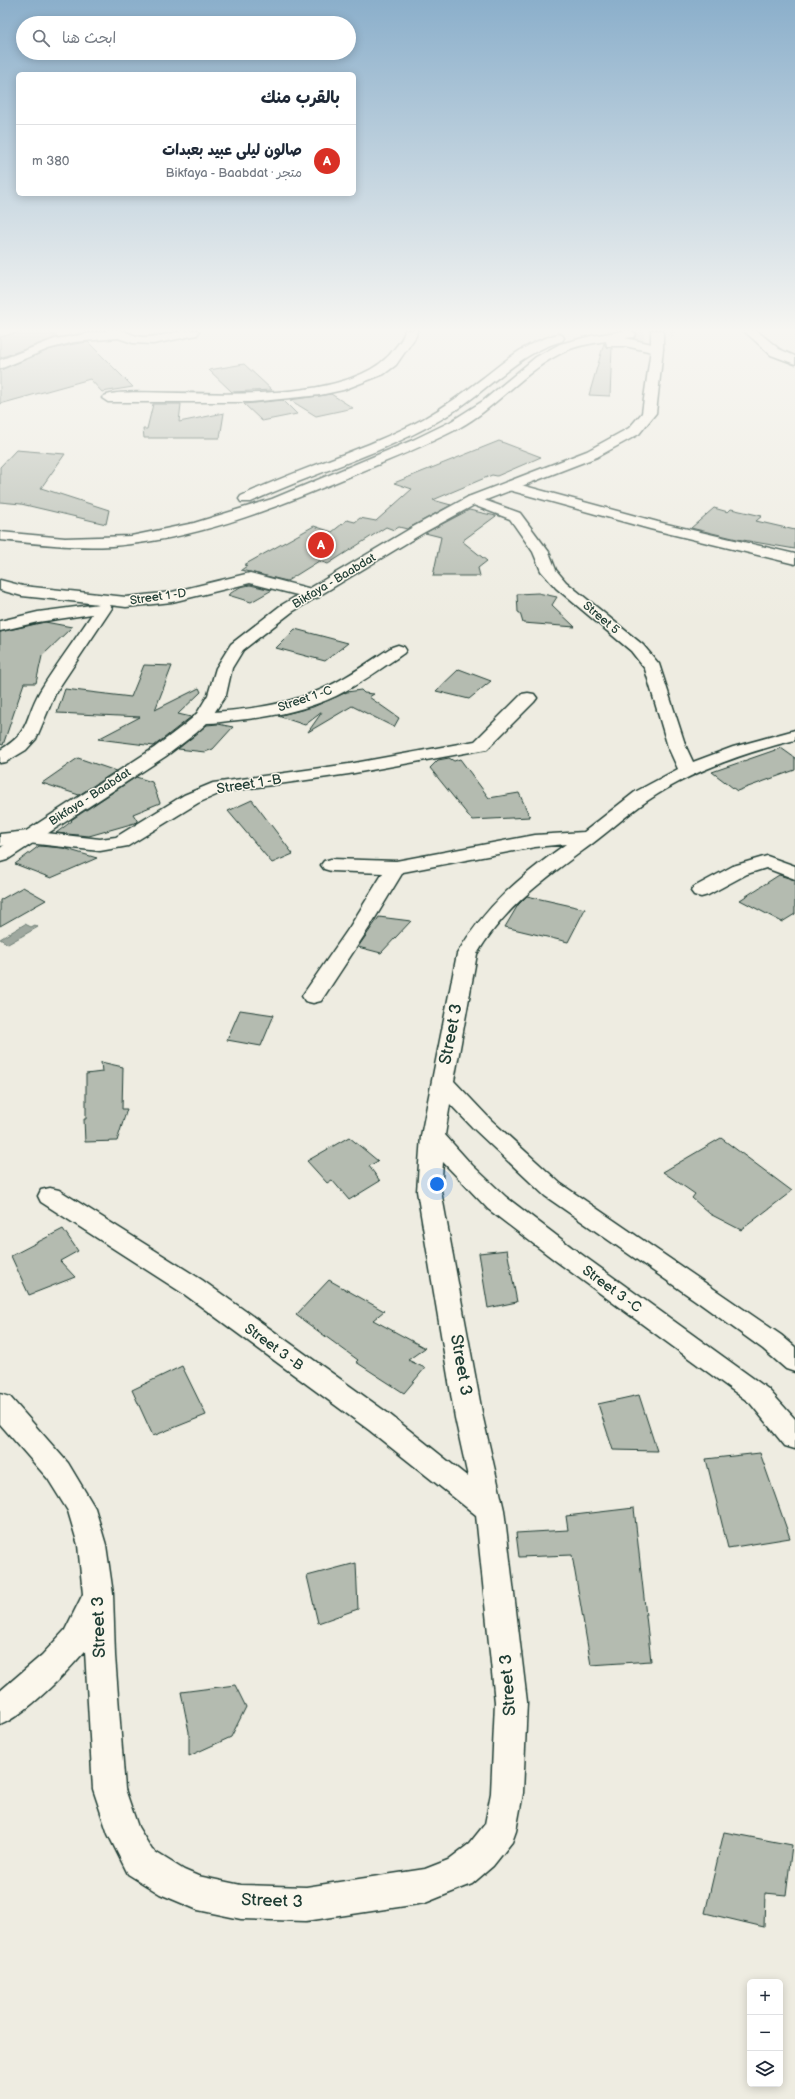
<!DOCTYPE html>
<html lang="ar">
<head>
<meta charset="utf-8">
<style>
	body { margin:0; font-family:"Balsamiq Sans","Playpen Sans Arabic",sans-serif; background:#f2f2f3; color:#1f2937; direction:rtl }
	.controls { position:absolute; right:12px; bottom:12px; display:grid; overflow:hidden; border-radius:6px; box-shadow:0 2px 10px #0003 }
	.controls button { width:36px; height:36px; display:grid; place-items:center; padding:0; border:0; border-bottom:1px solid #e0e1e3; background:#fff; color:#1f2937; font:20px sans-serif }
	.you { position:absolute; left:437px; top:1184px; width:14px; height:14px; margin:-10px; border:3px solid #fff; border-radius:50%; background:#1a73e8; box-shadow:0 0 0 6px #1a73e833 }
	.badge { display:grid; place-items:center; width:26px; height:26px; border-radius:50%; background:#d93025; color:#fff; font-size:13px; font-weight:700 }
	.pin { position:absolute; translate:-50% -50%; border:2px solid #fff; box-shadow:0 1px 4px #0006 }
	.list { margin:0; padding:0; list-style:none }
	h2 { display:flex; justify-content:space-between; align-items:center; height:52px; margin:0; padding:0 16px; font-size:17px }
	h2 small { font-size:13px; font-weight:400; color:#747a83 }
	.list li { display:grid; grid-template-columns:26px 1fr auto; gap:12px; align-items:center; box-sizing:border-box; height:72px; padding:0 16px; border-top:1px solid #e0e1e3 }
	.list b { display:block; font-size:15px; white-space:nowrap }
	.list p { margin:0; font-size:13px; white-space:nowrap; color:#747a83 }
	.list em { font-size:13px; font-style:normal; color:#747a83 }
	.icon { flex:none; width:22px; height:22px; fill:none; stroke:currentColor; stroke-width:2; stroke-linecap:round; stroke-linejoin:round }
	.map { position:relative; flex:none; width:795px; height:2099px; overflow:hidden; direction:ltr }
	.search { position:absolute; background:#fff; box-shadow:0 2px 10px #0003; left:16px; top:16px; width:340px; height:44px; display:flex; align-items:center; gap:10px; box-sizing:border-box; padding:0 14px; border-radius:22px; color:#747a83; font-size:15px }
	.panel { position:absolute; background:#fff; box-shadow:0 2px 10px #0003; left:16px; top:72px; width:340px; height:124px; border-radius:6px; direction:rtl }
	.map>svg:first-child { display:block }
</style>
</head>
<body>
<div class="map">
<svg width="795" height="2099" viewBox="0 0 795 2099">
	<rect width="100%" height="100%" fill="#eeece1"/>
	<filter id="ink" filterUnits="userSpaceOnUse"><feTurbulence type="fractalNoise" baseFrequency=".025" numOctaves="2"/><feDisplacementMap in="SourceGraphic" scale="8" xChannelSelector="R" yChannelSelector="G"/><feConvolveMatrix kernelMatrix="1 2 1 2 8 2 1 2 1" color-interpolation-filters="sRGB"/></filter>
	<g filter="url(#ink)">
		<!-- water -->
		<path fill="#9fa89f" stroke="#6c7d74" d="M 25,924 L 31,927 L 35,925 L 38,927 L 8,944 L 0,939 Z"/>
		<!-- building -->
		<path fill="#b4bbb0" stroke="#1f3d34" d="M 28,330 L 44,330 L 58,337 L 0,358 L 0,337 Z
			M 88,342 L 133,387 L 102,392 L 90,379 L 0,404 L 0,370 L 48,350 L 74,344 Z
			M 604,343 L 606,347 L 612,348 L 610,396 L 589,395 Z
			M 244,364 L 272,390 L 232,392 L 209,370 Z
			M 331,394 L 353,408 L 316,416 L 290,400 Z
			M 283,400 L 297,414 L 262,421 L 244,404 Z
			M 153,404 L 181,404 L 179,422 L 224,413 L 220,438 L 144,438 L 143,429 L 147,429 Z
			M 499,441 L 541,457 L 497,476 L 492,475 L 433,500 L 451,505 L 407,529 L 399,527 L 394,530 L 386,527 L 328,564 L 319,561 L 287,581 L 241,570 L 247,566 L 244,565 L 314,526 L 332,532 L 347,520 L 355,522 L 360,518 L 376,521 L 412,489 L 394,483 Z
			M 16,450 L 65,454 L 41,488 L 109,510 L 106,524 L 21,504 L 0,502 L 0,467 Z
			M 714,508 L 728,512 L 731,509 L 762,516 L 756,521 L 795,530 L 795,549 L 737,539 L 691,528 Z
			M 469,510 L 496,516 L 462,541 L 487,561 L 478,568 L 480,576 L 433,576 L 441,537 L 425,533 Z
			M 250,585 L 272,590 L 251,602 L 228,595 L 240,587 Z
			M 538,593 L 557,597 L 552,605 L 575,627 L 523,623 L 520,613 L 518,612 L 517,594 Z
			M 45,622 L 72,627 L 42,656 L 36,683 L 24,683 L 3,745 L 0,744 L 0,632 Z
			M 295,629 L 348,643 L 325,661 L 276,648 Z
			M 144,665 L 172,666 L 155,710 L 199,688 L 201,692 L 178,714 L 191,717 L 154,746 L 98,739 L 140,717 L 57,713 L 65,689 L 131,697 Z
			M 459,669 L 491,681 L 469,699 L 436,691 Z
			M 361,690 L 364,693 L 374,694 L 369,697 L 399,718 L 394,727 L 352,706 L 308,732 L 322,712 L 305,725 L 278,716 L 313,707 L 347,692 Z
			M 218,724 L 233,727 L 213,749 L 205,752 L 178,749 L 207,725 Z
			M 781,748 L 795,758 L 795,770 L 737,791 L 712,772 Z
			M 78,758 L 116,771 L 79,795 L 42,783 Z
			M 449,758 L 454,761 L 460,759 L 489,798 L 519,793 L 530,817 L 472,820 L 430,768 L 438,760 Z
			M 136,777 L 152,782 L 160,803 L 133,814 L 138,822 L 89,836 L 56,833 L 72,821 L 71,820 Z
			M 252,800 L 293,854 L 272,863 L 228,811 Z
			M 39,846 L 63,848 L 97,858 L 51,878 L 15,864 Z
			M 779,875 L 795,880 L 795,914 L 782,922 L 740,900 Z
			M 23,887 L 46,900 L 0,926 L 0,900 Z
			M 527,896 L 585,909 L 568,942 L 505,927 L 518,905 Z
			M 379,917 L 411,921 L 381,953 L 358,947 Z
			M 240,1010 L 274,1015 L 261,1046 L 227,1040 Z
			M 101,1062 L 123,1067 L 122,1109 L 127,1109 L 117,1141 L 85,1142 L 84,1119 L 86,1119 L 86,1074 L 102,1072 Z
			M 349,1137 L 378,1161 L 369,1166 L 380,1181 L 349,1200 L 332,1180 L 327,1183 L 307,1161 Z
			M 721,1138 L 792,1191 L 741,1230 L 710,1214 L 692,1198 L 695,1194 L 663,1172 Z
			M 63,1229 L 78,1251 L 60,1261 L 75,1277 L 29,1295 L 11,1256 Z
			M 507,1250 L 517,1302 L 488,1308 L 479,1253 Z
			M 329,1280 L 384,1311 L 373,1320 L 425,1348 L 408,1360 L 425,1368 L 404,1393 L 356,1362 L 358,1360 L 296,1315 Z
			M 182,1366 L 206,1415 L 153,1436 L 132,1390 Z
			M 639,1395 L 657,1451 L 613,1450 L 598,1404 Z
			M 760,1453 L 790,1538 L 728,1548 L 706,1459 Z
			M 634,1508 L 651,1661 L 591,1665 L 572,1555 L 519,1557 L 516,1533 L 568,1530 L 566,1516 Z
			M 356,1563 L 358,1609 L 318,1623 L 307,1576 Z
			M 235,1685 L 246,1707 L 231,1737 L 189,1756 L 189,1732 L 181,1692 Z
			M 724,1832 L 792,1845 L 786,1895 L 765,1893 L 764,1927 L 705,1913 Z"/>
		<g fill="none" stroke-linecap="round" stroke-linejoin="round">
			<!-- motorway-tunnel -->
			<path stroke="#c5c9be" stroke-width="14" stroke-dasharray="14 6" stroke-linecap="butt" d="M 630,334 L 673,330"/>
			<defs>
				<path id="minor" d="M 110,330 C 124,328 130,336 143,337 C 162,337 179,330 197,330 L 199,332 L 197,335 L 153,344 L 133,343 L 118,338 L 74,342 L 48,349 L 0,369 L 0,360 L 55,339 Z
					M 405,330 L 417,330 L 416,336 L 396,365 L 384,374 L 343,390 L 320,395 L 251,402 L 108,402 L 102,398 C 115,378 343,423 395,348 C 400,342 404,337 405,330 Z
					M 743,330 L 756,330 L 779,349 L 795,356 L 795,364 L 771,355 Z
					M 510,482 L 658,522 L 795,554 L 795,564 L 650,529 L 505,489 L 503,486 L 505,483 Z
					M 473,496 L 520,513 L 549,552 L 556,570 L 566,582 L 643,645 L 659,664 L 686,747 L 693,762 L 733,747 L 795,730 L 795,740 C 744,753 691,771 647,801 C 625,816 606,834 585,849 C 543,880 504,908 477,954 L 454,1081 L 490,1119 L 561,1184 L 781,1335 L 795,1347 L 795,1372 L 786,1369 L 763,1349 L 695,1300 L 545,1196 L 474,1129 L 450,1104 L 445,1135 L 472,1165 L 506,1197 L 574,1249 L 768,1389 L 795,1419 L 795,1449 L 785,1446 L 750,1403 L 556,1261 L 488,1209 L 443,1162 L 441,1191 L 483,1418 L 504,1510 L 527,1702 L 523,1793 L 516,1831 L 512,1842 L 493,1866 L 472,1884 L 425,1903 L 306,1921 L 241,1919 L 198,1910 L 160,1894 L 128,1874 L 108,1834 L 93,1789 L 85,1651 C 66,1673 26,1715 0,1725 L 0,1691 L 42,1655 L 65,1630 L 83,1594 L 78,1545 L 68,1511 L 48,1479 L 0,1424 L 0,1394 L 10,1397 L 68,1463 L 95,1508 L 106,1545 L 113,1594 L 115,1656 L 125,1789 L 138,1827 L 152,1850 L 184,1870 L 198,1876 L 241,1885 L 306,1887 L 425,1869 L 448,1860 L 469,1844 L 485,1824 L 491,1793 L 495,1702 L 476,1515 L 369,1430 L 184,1294 L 41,1202 L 38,1196 L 41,1190 L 50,1188 L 59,1190 L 202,1280 L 389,1414 L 468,1477 L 455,1418 L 417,1191 L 421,1136 L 457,954 C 485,906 521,876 566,844 L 535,847 L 403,872 L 369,928 L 321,1001 L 313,1003 L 305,1001 L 302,996 L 349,928 L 383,873 L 331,871 L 324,869 L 321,865 L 324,861 L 331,859 L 396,861 L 535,835 L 584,832 L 635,792 L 678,769 L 668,747 L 645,669 L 631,651 L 556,588 L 541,571 L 533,552 L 510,519 L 468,503 L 466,500 L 468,497 Z
					M 250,573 L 319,591 L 321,594 L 319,597 L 313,599 L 250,583 L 172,602 L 126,607 L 110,605 L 112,608 L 56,692 L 36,739 L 26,750 L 6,762 L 0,763 L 0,750 C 31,732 24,719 40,691 C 56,665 75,640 92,614 L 38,622 L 0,631 L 0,621 L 38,612 L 99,604 L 22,596 L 0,590 L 0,580 L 23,586 L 126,597 L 172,592 Z
					M 398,645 L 404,647 L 406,650 L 404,653 C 382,668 360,684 336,696 C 306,710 272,717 238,720 C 225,721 209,725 196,722 L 193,718 L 196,714 L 202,713 C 240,710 278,707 313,693 C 342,682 367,663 392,647 Z
					M 528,693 L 534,694 L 537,698 L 534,702 L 487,749 L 349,774 L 223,792 L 198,803 L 128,846 L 100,851 L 28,843 L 0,846 L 0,834 L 28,831 L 100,839 L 116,837 L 184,795 L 213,783 L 349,764 L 475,741 L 522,694 Z
					M 767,856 L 795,866 L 795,879 L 766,868 L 747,874 L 708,895 L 701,897 L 694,895 L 691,891 L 694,887 L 733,866 Z"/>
				<path id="secondary" d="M 651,330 L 663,330 L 663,349 L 656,413 L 639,434 L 597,457 L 478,503 L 423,533 L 292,612 L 243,650 L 232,668 L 226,695 L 208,722 L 196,733 L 166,756 L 7,860 L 0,862 L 0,848 L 154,748 L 184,725 L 196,715 L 208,695 L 216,668 L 231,644 L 280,606 L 413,527 L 468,497 L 587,451 L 629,428 L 642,413 L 651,349 Z"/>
				<path id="motorway" d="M 630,330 L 636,334 L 634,337 L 625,338 L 661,346 L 663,349 L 657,353 L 625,346 L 607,346 L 606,341 C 594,343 579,345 568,350 C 527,367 498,407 459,428 C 425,446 389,460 353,475 C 282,505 209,535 131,544 C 88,550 43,544 0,540 L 0,532 L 65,538 L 131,536 L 194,523 L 272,499 L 413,440 L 450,422 L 483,401 L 536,357 L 560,344 L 591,336 Z
					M 558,334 L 562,335 L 564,338 L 562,341 C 531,350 515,365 490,384 C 472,399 453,413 433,424 C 375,456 311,474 251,502 L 241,502 L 239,499 L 241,496 C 300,468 365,450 423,419 C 444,407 464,393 483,378 C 509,358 525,343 558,334 Z"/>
			</defs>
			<!-- minor casing -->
			<use href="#minor" stroke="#1f3d34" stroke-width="3"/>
			<!-- secondary casing -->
			<use href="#secondary" stroke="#1f3d34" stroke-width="3"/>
			<!-- motorway casing -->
			<use href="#motorway" stroke="#1f3d34" stroke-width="3"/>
			<!-- minor -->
			<use href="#minor" fill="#fbf7ec" fill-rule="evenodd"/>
			<!-- secondary -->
			<use href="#secondary" fill="#fbf7ec" fill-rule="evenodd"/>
			<!-- motorway -->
			<use href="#motorway" fill="#fbf7ec" fill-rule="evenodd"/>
		</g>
	</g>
	<!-- sky -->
	<linearGradient id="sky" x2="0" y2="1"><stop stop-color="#8bafcb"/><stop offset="0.53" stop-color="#f7f6f2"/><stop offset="1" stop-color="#f7f6f2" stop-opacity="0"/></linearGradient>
	<rect width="795" height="623" fill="url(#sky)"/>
	<g text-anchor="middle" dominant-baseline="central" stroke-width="3" stroke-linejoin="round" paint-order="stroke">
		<!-- far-street labels -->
		<g font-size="12" fill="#1f3d34" stroke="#fbf7ec">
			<text transform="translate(334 581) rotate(-31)">Bikfaya - Baabdat</text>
			<text transform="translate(158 597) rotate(-8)">Street 1 -D</text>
			<text transform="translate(601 618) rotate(40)">Street 5</text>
			<text transform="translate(305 699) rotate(-19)">Street 1 -C</text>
			<text transform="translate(90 797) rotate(-33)">Bikfaya - Baabdat</text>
		</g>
		<!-- street labels -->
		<g font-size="14" fill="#1f3d34" stroke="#fbf7ec">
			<text transform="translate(249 784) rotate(-9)">Street 1 -B</text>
			<text transform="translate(612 1289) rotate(36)">Street 3 -C</text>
			<text transform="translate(274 1347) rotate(36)">Street 3 -B</text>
		</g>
		<!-- near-street labels -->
		<g font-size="17" fill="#1f3d34" stroke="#fbf7ec">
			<text transform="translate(451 1034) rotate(-79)">Street 3</text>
			<text transform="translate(461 1365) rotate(80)">Street 3</text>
			<text transform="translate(99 1627) rotate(-92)">Street 3</text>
			<text transform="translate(508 1685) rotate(-94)">Street 3</text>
			<text transform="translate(272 1901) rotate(2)">Street 3</text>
		</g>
	</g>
</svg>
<div class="controls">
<button>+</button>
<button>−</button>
<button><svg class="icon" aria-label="layers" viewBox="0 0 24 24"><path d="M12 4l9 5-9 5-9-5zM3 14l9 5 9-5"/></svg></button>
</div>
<div class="you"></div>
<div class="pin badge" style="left:321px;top:545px">A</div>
<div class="search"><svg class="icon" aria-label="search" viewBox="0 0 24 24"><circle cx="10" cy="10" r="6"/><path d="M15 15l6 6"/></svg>ابحث هنا</div>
<section class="panel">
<h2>بالقرب منك<small></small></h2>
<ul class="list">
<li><span class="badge">A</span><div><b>صالون ليلى عبيد بعبدات</b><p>متجر · Bikfaya - Baabdat</p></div><em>380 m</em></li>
</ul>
</section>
</div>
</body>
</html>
